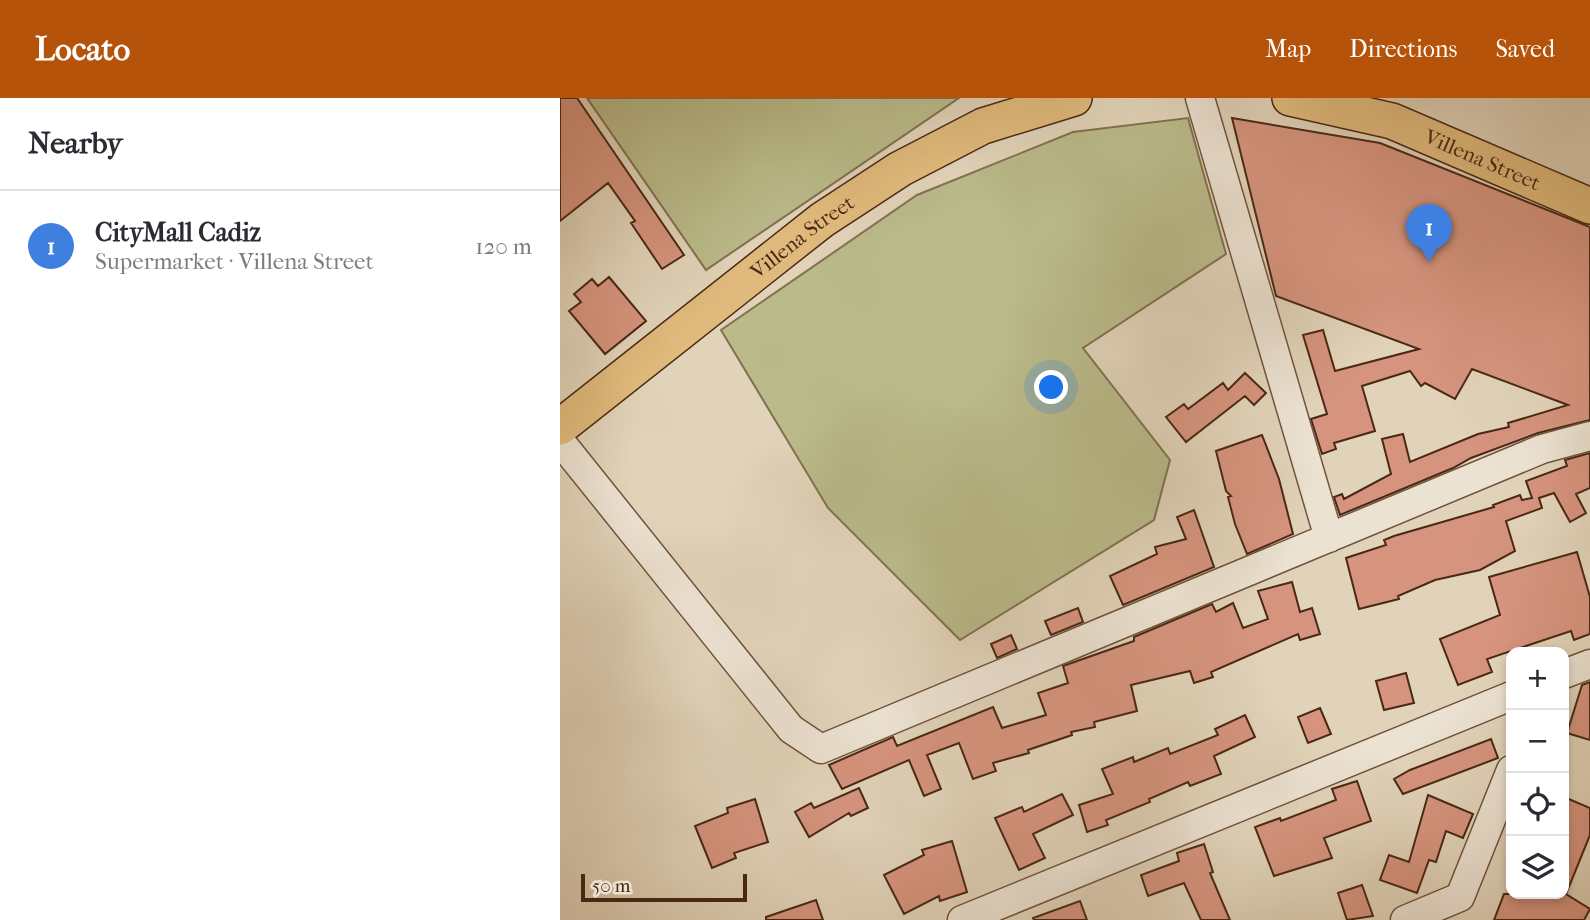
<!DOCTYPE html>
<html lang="en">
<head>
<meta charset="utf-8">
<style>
	body { margin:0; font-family:"IM FELL French Canon",serif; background:#f7f7f7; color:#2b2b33 }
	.controls { position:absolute; right:21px; bottom:21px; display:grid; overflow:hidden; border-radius:14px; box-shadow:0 4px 10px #0003 }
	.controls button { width:63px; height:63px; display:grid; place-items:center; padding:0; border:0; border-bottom:2px solid #e1e1e2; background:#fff; color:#2b2b33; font:35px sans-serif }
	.scale { position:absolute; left:21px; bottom:18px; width:166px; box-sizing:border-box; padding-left:7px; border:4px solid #492814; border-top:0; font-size:19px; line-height:24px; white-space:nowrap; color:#492814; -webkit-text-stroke:5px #ece2d2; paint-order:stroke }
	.you { position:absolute; left:492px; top:290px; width:24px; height:24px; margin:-18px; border:5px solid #fff; border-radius:50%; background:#1a73e8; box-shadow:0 0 0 10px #1a73e833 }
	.badge { display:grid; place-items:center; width:46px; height:46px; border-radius:50%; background:#b45309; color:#fff; font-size:23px; font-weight:700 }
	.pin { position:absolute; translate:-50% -58px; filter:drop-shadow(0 2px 4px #0008) }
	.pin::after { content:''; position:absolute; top:37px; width:24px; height:21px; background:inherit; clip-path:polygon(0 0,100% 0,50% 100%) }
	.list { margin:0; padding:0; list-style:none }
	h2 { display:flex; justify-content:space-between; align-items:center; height:91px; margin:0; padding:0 28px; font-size:30px }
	h2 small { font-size:23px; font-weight:400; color:#7c7c81 }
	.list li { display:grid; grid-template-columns:46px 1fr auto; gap:21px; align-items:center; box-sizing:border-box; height:112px; padding:0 28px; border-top:2px solid #e1e1e2 }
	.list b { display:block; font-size:26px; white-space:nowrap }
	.list p { margin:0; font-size:23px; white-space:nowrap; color:#7c7c81 }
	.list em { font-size:23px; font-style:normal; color:#7c7c81 }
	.icon { flex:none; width:38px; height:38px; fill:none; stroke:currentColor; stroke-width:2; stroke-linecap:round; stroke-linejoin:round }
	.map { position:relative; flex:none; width:1030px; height:822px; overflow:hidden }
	header { display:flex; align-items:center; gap:42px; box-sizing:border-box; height:98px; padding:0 35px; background:#b45309; color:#fff }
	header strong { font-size:33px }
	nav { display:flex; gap:38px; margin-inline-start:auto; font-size:24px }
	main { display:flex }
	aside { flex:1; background:#fff }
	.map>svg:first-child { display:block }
</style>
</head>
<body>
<header>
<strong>Locato</strong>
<nav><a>Map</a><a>Directions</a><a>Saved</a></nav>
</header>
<main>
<aside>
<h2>Nearby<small></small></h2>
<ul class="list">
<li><span class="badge" style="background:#3f7fe0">1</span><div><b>CityMall Cadiz</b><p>Supermarket · Villena Street</p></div><em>120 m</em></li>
</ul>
</aside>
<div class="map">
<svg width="1030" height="822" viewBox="0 0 1030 822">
	<rect width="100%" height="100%" fill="#e1d3b9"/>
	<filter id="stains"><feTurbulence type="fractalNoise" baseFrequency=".00286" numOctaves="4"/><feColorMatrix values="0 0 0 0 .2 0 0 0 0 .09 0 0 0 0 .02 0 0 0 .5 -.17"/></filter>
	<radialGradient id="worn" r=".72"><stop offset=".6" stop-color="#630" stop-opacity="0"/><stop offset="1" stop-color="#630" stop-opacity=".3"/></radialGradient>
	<!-- green -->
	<path fill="#baba8a" stroke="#82714f" stroke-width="2" d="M 27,0 L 399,0 L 146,172 Z
		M 628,20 L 666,156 L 523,250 L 610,362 L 594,422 L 400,542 L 268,410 L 161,232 L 357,97 L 513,34 Z"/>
	<!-- building -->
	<path fill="#d6947e" stroke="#492814" stroke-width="2" d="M 0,0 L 17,0 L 124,157 L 102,171 L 71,125 L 75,123 L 48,85 L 0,123 Z
		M 672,20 L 820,45 L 1030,129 L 1030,322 L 978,335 L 911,360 L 893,370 L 780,417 L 774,399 L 782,396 L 784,401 L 831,376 L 822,341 L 843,336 L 850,364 L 918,336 L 949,329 L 948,325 L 1008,307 L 912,271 L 895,301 L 865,285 L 861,288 L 850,273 L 802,288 L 815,333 L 774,345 L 776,351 L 762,356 L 751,321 L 767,316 L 743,237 L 763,232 L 775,273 L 859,251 L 716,198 Z
		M 49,179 L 86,223 L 45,256 L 9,213 L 21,204 L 14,196 L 32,181 L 38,188 Z
		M 685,275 L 706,295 L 694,307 L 685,298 L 626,344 L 606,319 L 624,306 L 628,311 L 663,285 L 668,292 Z
		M 702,337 L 719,381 L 733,436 L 687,456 L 675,426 L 668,399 L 671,398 L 666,393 L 656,353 Z
		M 1030,355 L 1030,390 L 1016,396 L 1026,415 L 1010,424 L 994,395 L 979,400 L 982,410 L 946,423 L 955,453 L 920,472 L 875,482 L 838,498 L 839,501 L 799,511 L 786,460 L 826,447 L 824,442 L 834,438 L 934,409 L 933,407 L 960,397 L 962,402 L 972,400 L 966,383 L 1007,368 L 1005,362 Z
		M 634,412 L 654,469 L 563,507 L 550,478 L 597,456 L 595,449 L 626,441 L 617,419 Z
		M 1017,454 L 1030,499 L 1030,536 L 1014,542 L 1011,533 L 927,561 L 932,574 L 898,587 L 880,541 L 940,517 L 929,479 Z
		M 732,484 L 740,514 L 752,510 L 760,536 L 740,542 L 738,536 L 651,574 L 653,579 L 634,585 L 630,573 L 571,587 L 577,613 L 534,624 L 535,629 L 511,634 L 512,637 L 468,652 L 469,655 L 433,665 L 436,673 L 413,681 L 399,645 L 367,657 L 381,691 L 364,698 L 349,662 L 282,691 L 269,667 L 333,639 L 337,648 L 433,609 L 442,630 L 486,617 L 478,595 L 508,585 L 503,568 L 574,543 L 574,539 L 652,506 L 656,514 L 673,505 L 683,530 L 708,521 L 698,493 Z
		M 518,510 L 523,524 L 491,537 L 485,523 Z
		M 451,537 L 457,551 L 437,560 L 431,546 Z
		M 846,575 L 854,605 L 824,612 L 816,583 Z
		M 1030,584 L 1030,642 L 1007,635 L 1022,587 Z
		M 760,610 L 771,636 L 748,645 L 738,619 Z
		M 685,617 L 695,639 L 654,658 L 661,676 L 630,688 L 628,684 L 589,701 L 590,704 L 546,722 L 548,727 L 527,734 L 519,707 L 553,696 L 542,671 L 573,659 L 574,664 L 608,650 L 610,656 L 658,637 L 655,631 Z
		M 931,641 L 938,660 L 843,696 L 834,681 L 850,672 Z
		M 797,683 L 811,723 L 764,740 L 772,760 L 714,778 L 695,729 L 720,720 L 721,723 L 776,702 L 772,691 Z
		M 299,690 L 308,710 L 291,718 L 289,715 L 249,739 L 235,714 L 251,705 L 254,710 Z
		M 502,696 L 513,717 L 473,736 L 485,760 L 459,772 L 435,720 L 462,709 L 464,714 Z
		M 868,697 L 913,716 L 903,740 L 886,733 L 876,764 L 869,762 L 857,795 L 820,782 L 829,757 L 849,764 Z
		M 1004,699 L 1030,710 L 1030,737 L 1006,796 L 1030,811 L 1024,822 L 934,822 L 944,796 L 1004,796 Z
		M 195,701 L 208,744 L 174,755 L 176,760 L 152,770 L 135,728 L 168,715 L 167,710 Z
		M 392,743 L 407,794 L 380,803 L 379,798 L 344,816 L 324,777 L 364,757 L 362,752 Z
		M 644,746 L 653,774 L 650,775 L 670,822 L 641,822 L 624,785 L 588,798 L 581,777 L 619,763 L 617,755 Z
		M 802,787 L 813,818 L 787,822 L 778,795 Z
		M 256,802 L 263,822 L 206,822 L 206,819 Z
		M 520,803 L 527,822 L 474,822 L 473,820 Z"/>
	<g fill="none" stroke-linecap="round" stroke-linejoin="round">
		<defs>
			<path id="minor" d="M 640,0 L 769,440
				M 0,343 L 231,631 L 261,651 L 982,351 L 1030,338
				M 1004,576 L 1030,566
				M 402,822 L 951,598
				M 845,822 L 900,799 L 951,672"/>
			<g id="major">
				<path id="s1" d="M 730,0 L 832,23 L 1030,108"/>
				<path id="s2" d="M 0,329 L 262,122 L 340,71 L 423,28 L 514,0"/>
			</g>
		</defs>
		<!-- minor casing -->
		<use href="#minor" stroke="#6f533d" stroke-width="31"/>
		<!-- major casing -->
		<use href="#major" stroke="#492814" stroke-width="38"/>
		<!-- minor -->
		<use href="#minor" stroke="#ece2d2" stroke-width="28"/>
		<!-- major -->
		<use href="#major" stroke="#e0ba7c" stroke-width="35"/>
	</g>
	<g text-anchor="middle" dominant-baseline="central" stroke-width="7" stroke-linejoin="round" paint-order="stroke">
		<!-- street labels -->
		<g font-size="21" fill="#492814" stroke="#ece2d2">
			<text stroke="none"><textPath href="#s1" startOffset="203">Villena Street</textPath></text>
			<text stroke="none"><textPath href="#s2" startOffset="308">Villena Street</textPath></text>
		</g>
	</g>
	<rect width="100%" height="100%" filter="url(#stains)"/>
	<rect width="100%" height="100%" fill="url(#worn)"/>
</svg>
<div class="controls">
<button>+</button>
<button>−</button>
<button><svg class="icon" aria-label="locate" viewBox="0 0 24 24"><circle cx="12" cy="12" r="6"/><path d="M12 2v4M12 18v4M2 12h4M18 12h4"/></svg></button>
<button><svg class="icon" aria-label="layers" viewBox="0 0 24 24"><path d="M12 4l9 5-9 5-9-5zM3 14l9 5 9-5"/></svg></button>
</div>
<div class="scale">50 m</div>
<div class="you"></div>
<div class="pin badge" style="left:869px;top:164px;background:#3f7fe0">1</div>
</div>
</main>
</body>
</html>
